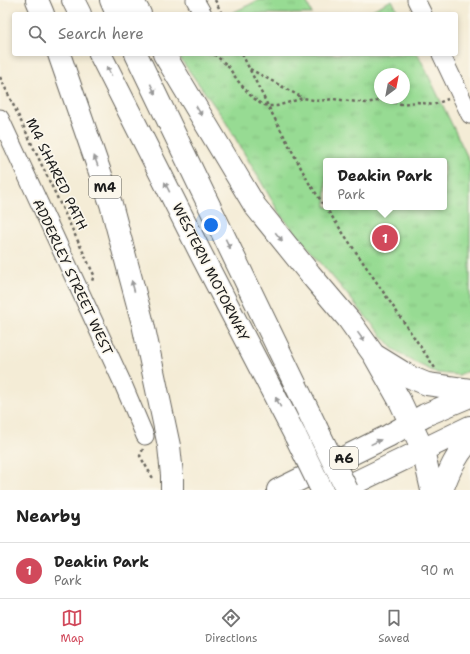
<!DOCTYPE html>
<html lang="en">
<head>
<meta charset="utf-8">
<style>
	body { margin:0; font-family:"Shantell Sans",sans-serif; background:#f6f6f6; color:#222 }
	.compass { position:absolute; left:374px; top:68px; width:36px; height:36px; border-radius:50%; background:#fff; box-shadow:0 2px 6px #0003; rotate:32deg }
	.you { position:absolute; left:211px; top:225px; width:14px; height:14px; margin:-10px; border:3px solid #fff; border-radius:50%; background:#1a73e8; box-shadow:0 0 0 6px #1a73e833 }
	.badge { display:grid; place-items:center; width:26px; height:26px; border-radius:50%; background:#d1495b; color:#fff; font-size:13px; font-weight:700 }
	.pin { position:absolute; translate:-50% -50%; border:2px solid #fff; box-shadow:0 1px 4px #0006 }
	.popup { position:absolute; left:323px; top:158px; width:124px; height:52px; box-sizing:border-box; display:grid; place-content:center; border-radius:4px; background:#fff; filter:drop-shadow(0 1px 3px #0005); font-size:13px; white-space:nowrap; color:#767676 }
	.popup b { font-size:15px; color:#222 }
	.popup::after { content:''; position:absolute; left:50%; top:100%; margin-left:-8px; border:8px solid transparent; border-top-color:#fff }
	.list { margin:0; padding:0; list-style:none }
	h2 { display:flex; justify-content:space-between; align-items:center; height:52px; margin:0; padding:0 16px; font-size:17px }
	h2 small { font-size:13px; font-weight:400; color:#767676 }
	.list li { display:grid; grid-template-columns:26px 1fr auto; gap:12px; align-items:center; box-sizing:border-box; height:56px; padding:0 16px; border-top:1px solid #e0e0e0 }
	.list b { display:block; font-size:15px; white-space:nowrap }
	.list p { margin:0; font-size:13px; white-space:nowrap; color:#767676 }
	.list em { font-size:13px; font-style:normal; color:#767676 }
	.icon { flex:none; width:22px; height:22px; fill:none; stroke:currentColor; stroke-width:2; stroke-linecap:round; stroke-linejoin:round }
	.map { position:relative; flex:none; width:470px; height:490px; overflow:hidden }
	.search { position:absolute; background:#fff; box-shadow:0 2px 6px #0003; left:12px; right:12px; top:12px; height:44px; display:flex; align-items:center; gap:10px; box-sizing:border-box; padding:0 14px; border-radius:4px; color:#767676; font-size:15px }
	.sheet { height:108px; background:#fff }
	nav { display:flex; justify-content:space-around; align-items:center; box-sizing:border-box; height:56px; border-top:1px solid #e0e0e0; background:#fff; font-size:11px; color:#767676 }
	nav a { display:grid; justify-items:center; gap:2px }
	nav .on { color:#d1495b }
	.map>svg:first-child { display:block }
</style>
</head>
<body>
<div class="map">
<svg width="470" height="490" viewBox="0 0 470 490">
	<defs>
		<pattern id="grass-tufts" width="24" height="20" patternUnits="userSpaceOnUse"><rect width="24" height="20" fill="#97db93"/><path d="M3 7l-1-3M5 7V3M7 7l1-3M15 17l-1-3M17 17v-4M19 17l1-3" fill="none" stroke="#82bb7e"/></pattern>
	</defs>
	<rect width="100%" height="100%" fill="#fbf7ec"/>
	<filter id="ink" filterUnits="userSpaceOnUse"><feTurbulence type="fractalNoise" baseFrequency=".025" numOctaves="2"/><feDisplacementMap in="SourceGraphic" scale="8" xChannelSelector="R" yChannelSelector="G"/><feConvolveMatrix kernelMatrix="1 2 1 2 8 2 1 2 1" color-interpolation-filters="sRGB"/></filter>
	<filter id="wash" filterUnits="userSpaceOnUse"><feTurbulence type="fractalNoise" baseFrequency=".012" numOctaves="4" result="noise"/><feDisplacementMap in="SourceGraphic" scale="16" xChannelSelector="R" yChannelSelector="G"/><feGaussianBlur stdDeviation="0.9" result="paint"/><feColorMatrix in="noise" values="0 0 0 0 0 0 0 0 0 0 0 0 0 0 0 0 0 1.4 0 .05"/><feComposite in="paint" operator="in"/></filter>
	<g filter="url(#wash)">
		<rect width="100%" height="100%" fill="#f4ecd6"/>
		<!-- grass -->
		<path fill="url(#grass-tufts)" stroke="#5a7c58" fill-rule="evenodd" d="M 259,0 L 306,0 L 312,14 L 230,14 Z
			M 392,0 L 399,14 L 364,14 Z
			M 177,54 L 418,54 L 470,162 L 470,370 L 459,375 L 437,373 L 412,361 L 392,348 L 280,214 L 224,119 ZM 380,74 L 404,74 L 404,98 L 380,98 ZM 326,161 L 444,161 L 444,207 L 326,207 Z"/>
	</g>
	<g filter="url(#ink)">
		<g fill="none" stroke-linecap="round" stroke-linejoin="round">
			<defs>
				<path id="minor" d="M 195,0 L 203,14
					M 416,0 L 423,14
					M 441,54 L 470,115
					M 0,118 L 123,384 L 145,436"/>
				<path id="highway" d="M 37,0 L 43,14
					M 73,0 L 80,14
					M 111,0 L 117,14
					M 132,0 L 140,14
					M 59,54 L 111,204 L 143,324 L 169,446 L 172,475 L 172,490
					M 100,54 L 202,256 L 296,437
					M 136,54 L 316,427
					M 164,54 L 255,206 L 310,274 L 349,320 L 374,355 L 400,401 L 423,450 L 432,490
					M 376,356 L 410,377 L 427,384 L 470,390
					M 278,490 L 388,436 L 425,415 L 470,396
					M 340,490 L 470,427
					M 442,490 C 449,471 456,455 470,440"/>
			</defs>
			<!-- minor casing -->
			<use href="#minor" stroke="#68655d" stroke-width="19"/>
			<!-- highway casing -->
			<use href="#highway" stroke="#68655d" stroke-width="24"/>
			<!-- path -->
			<path stroke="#68655d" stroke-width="2.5" stroke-dasharray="3 3" stroke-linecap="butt" d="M 215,0 L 222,14
				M 214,54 L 227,65 L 238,81 L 250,95 L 261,104 L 268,106 L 277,106 L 303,98 L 319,101 L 333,99 L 366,103 L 383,100 L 401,104 L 417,102 L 433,105 L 448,99
				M 242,54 L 268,106 L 309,183 L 435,368 L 434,369
				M 250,69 L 303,98
				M 0,77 L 94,275 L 92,281
				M 143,449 L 140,456 L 154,480"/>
			<!-- minor -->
			<use href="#minor" stroke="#fff" stroke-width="17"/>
			<!-- highway -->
			<use href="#highway" stroke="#fff" stroke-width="22"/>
			<defs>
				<path id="highway-bridge" d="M 316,427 L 347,490
					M 296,437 L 322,490"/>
			</defs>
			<!-- highway-bridge casing -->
			<use href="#highway-bridge" stroke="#68655d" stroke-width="24" stroke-linecap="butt"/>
			<!-- highway-bridge -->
			<use href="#highway-bridge" stroke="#fff" stroke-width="22"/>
		</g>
		<!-- one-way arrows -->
		<defs><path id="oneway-solid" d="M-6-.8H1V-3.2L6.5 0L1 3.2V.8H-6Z"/></defs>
		<g fill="#999">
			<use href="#oneway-solid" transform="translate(109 71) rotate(-117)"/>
			<use href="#oneway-solid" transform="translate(153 89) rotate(64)"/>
			<use href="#oneway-solid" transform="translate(199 111) rotate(59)"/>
			<use href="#oneway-solid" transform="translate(96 161) rotate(-110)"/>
			<use href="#oneway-solid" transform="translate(167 187) rotate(-117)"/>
			<use href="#oneway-solid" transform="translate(279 237) rotate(51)"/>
			<use href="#oneway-solid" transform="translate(228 244) rotate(64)"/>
			<use href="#oneway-solid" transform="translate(133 286) rotate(-105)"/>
			<use href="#oneway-solid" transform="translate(361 337) rotate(54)"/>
			<use href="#oneway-solid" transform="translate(278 402) rotate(-117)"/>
			<use href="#oneway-solid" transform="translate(376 442) rotate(-26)"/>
		</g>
	</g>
	<g text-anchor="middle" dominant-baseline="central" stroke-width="3.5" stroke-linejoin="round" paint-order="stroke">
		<!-- shield labels -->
		<g fill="#fbf7ec" stroke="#5f5e5a" stroke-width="1">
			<rect x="89" y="176" width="32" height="22" rx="3"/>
			<rect x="330" y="447" width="28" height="22" rx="3"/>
		</g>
		<g font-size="13" font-weight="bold" fill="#1c1c1c">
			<text x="105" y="187">M4</text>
			<text x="344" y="458">A6</text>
		</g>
		<!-- street labels -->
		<g font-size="14" fill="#1c1c1c" stroke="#fbf7ec">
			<text transform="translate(57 174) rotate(64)">M4 SHARED PATH</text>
			<text transform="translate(211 272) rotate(63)">WESTERN MOTORWAY</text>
			<text transform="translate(73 277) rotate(65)">ADDERLEY STREET WEST</text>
		</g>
	</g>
</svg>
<svg class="compass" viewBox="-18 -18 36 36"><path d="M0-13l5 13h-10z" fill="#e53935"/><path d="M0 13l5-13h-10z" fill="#767676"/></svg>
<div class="you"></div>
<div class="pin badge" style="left:385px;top:238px">1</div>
<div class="popup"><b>Deakin Park</b>Park</div>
<div class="search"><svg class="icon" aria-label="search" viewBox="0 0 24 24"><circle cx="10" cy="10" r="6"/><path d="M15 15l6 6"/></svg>Search here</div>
</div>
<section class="sheet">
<h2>Nearby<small></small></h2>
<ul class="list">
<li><span class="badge">1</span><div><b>Deakin Park</b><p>Park</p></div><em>90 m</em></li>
</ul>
</section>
<nav>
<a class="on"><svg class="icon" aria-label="map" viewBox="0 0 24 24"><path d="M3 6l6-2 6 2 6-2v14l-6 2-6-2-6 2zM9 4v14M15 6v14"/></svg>Map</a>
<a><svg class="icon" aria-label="directions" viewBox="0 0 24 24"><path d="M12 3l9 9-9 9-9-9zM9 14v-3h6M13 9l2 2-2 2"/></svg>Directions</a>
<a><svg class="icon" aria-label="saved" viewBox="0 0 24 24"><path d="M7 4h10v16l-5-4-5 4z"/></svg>Saved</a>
</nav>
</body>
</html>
